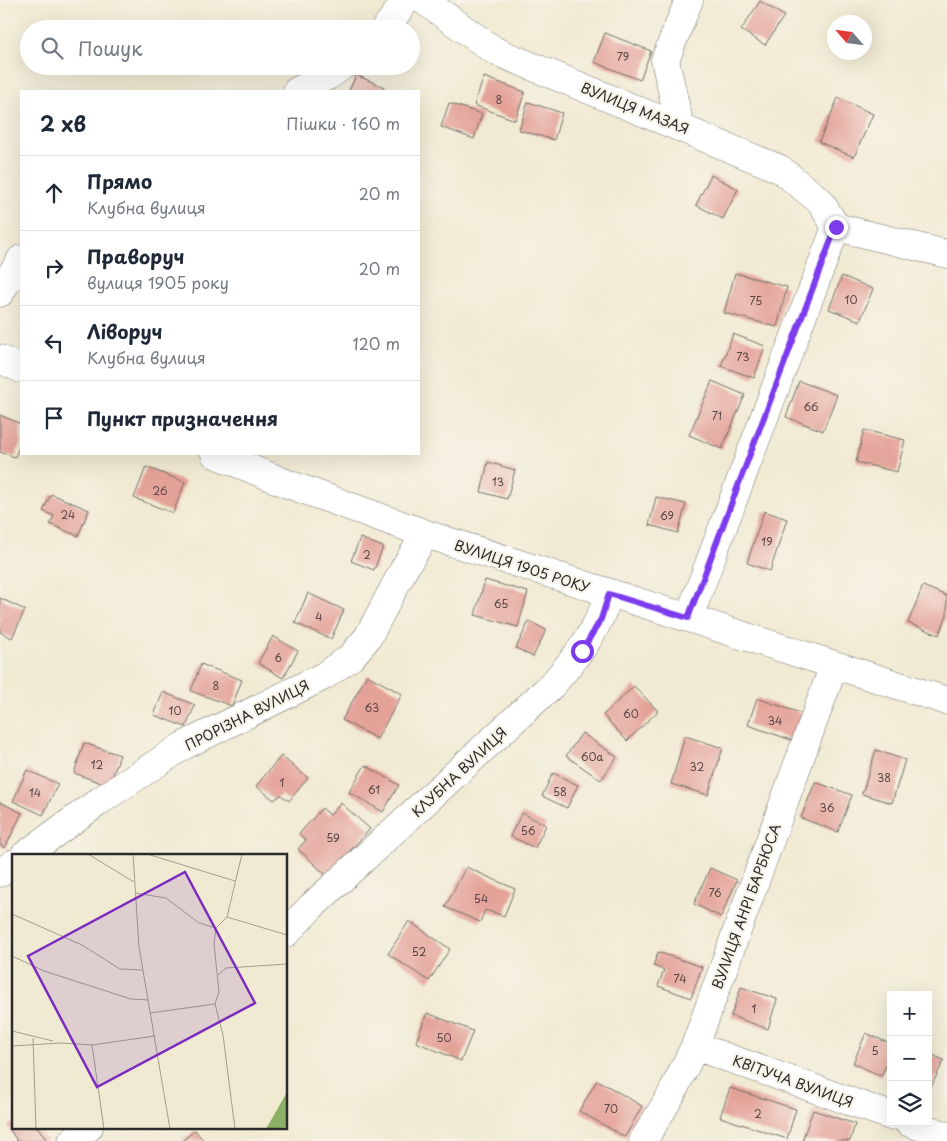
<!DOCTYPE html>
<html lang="uk">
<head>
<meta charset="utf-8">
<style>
	body { margin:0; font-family:"Playpen Sans",sans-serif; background:#f2f2f3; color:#1f2937 }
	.controls { position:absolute; right:15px; bottom:15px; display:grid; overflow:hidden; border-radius:0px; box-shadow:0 5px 20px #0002 }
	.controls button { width:45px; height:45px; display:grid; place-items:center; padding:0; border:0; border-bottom:1px solid #e0e1e3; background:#fff; color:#1f2937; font:25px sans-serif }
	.compass { position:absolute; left:827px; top:15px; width:45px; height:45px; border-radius:50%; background:#fff; box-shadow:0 5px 20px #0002; rotate:298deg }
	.stop { position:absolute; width:15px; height:15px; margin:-11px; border:4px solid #7c3aed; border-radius:50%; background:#fff }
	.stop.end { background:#7c3aed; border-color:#fff; box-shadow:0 1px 5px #0008 }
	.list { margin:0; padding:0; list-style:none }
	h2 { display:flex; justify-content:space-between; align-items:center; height:65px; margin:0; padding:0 20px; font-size:21px }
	h2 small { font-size:16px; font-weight:400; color:#747a83 }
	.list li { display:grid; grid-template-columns:32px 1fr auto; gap:15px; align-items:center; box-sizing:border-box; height:75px; padding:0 20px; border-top:1px solid #e0e1e3 }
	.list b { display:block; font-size:19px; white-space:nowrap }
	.list p { margin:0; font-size:16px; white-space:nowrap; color:#747a83 }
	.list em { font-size:16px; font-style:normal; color:#747a83 }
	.icon { flex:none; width:28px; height:28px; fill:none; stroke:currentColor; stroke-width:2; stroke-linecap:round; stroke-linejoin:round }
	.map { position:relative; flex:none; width:947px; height:1141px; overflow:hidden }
	.search { position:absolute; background:#fff; box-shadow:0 5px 20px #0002; left:20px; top:20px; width:400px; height:55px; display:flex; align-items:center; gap:12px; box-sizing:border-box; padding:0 18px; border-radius:28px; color:#747a83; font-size:19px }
	.panel { position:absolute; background:#fff; box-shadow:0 5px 20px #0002; left:20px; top:90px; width:400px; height:365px; border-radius:0px }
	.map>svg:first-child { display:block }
</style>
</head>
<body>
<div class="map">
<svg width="947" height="1141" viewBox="0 0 947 1141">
	<rect width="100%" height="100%" fill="#f7f3e8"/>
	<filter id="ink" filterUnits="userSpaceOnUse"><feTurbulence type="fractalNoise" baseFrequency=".02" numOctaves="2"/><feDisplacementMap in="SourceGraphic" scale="10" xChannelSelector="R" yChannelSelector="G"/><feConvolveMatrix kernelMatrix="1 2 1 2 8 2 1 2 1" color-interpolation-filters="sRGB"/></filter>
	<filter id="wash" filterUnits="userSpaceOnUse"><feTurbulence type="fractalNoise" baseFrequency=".0096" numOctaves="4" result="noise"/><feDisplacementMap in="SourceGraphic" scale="20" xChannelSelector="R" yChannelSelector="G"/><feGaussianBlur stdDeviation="1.12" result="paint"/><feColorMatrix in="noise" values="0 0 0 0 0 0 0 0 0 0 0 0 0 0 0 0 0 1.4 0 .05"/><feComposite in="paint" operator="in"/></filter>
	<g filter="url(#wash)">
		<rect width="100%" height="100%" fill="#f1ead3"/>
		<g id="blocks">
			<!-- building -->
			<path fill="#e4a198" d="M 760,1 L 784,16 L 765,45 L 741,30 Z
				M 605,33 L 651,51 L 640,80 L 594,62 Z
				M 356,75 L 384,87 L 382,91 L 349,91 Z
				M 484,77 L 525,92 L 515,120 L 474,105 Z
				M 838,98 L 873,114 L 854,157 L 819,142 Z
				M 528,102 L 562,113 L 554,140 L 519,130 Z
				M 449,103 L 482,114 L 474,139 L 441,127 Z
				M 711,175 L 738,189 L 723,219 L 696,205 Z
				M 735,273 L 787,287 L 777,327 L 724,313 Z
				M 842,276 L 873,289 L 860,321 L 829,309 Z
				M 733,334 L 765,346 L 754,378 L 721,366 Z
				M 712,381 L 745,395 L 722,449 L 689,435 Z
				M 799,381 L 837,395 L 823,431 L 786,417 Z
				M 0,415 L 21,424 L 21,442 L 15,457 L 0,452 Z
				M 864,430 L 905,440 L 897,472 L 856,462 Z
				M 488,462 L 515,470 L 507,499 L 481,492 Z
				M 146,467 L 185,482 L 173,513 L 134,498 Z
				M 51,494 L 89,510 L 78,536 L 50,524 L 54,516 L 43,511 Z
				M 656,497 L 686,504 L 678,533 L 649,525 Z
				M 764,511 L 787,519 L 770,571 L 747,563 Z
				M 360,538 L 383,547 L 374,570 L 351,561 Z
				M 485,580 L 528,592 L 518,627 L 475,615 Z
				M 923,586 L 947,596 L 947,615 L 939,635 L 908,623 Z
				M 308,593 L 344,610 L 331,639 L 295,623 Z
				M 0,598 L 25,610 L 12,638 L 0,632 Z
				M 529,621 L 546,630 L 533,657 L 516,648 Z
				M 273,636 L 298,651 L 283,678 L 258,663 Z
				M 201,664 L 242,680 L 232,706 L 191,691 Z
				M 367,675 L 402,694 L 377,739 L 342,720 Z
				M 634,686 L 658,711 L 627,741 L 603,715 Z
				M 163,692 L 195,705 L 186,727 L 154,715 Z
				M 757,698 L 803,714 L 794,741 L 748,725 Z
				M 582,733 L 617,757 L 601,780 L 566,756 Z
				M 685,736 L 723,748 L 708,795 L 671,784 Z
				M 84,743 L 120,755 L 109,786 L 74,773 Z
				M 876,750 L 905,760 L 892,803 L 862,794 Z
				M 281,756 L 308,778 L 289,801 L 281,795 L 274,800 L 256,786 Z
				M 365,765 L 399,785 L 383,812 L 349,792 Z
				M 27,770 L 58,784 L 43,815 L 13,801 Z
				M 553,773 L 578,785 L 567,808 L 542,796 Z
				M 815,782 L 852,795 L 838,832 L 801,818 Z
				M 0,802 L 22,813 L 5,848 L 0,845 Z
				M 341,803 L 370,829 L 327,876 L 298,849 L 306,840 L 299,834 L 322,808 L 330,815 Z
				M 522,813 L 546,825 L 535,848 L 510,836 Z
				M 466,867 L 515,889 L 504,916 L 485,910 L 480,922 L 445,907 Z
				M 710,868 L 737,880 L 721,917 L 694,904 Z
				M 409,921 L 450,949 L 429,981 L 388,954 Z
				M 658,952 L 702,967 L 691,998 L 658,986 L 664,970 L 653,966 Z
				M 741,987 L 777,999 L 768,1029 L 731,1016 Z
				M 427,1013 L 473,1031 L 461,1061 L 416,1042 Z
				M 866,1033 L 891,1044 L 891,1055 L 881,1076 L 853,1063 Z
				M 928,1053 L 944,1060 L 928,1093 Z
				M 597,1080 L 642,1106 L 625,1137 L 579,1111 Z
				M 730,1088 L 796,1109 L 787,1139 L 720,1117 Z
				M 813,1110 L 855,1124 L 850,1141 L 802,1141 Z
				M 14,1122 L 14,1127 L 38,1127 L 47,1141 L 17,1141 L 8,1126 Z
				M 195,1130 L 204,1141 L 182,1141 Z"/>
		</g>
	</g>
	<g filter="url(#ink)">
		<use href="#blocks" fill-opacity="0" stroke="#706e66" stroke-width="1"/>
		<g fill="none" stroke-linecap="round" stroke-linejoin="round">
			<defs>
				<path id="minor" d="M 423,0 L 495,51 L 780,169 L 820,201 L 836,227
					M 385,29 L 406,0
					M 297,91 L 328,76 L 342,66
					M 680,126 L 665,60 L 689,0
					M 836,227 L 947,254
					M 0,293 L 21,259
					M 0,359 L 21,369
					M 215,454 L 288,484 L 426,534 L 947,701
					M 689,617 L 836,227
					M 25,855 L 101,800 L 183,746 L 324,676 L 351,657 L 368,637 L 405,567 L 426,534
					M 0,873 L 14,863
					M 286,933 L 311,907 L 552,685 C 578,655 597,632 609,594
					M 695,1046 L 891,1116
					M 908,1122 L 947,1136
					M 72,1141 L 89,1127
					M 643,1141 L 670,1097 L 695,1046 L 834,665"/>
			</defs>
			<!-- minor casing -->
			<use href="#minor" stroke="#706e66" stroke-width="29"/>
			<!-- minor -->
			<use href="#minor" stroke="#fff" stroke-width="28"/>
		</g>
	</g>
	<g fill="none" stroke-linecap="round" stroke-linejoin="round" filter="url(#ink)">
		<!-- route -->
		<path stroke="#7c3aed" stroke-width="6" d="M 582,651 L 601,619 L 609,594 L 688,618 L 836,227"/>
	</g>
	<g text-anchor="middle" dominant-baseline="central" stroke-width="4.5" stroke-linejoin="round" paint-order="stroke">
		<!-- number labels -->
		<g font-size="11" fill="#594846">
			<text x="623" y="56">79</text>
			<text x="499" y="99">8</text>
			<text x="851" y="299">10</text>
			<text x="756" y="300">75</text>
			<text x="743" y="356">73</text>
			<text x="811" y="406">66</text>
			<text x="717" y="415">71</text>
			<text x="498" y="481">13</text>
			<text x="160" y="490">26</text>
			<text x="68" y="514">24</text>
			<text x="667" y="515">69</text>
			<text x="767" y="541">19</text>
			<text x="367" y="554">2</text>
			<text x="501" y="603">65</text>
			<text x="319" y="616">4</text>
			<text x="278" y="657">6</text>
			<text x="216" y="685">8</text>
			<text x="372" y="707">63</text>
			<text x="175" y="710">10</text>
			<text x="631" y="713">60</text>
			<text x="775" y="720">34</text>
			<text x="592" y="756">60а</text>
			<text x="97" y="764">12</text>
			<text x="697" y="766">32</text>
			<text x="884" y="777">38</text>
			<text x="282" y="782">1</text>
			<text x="374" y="789">61</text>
			<text x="560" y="791">58</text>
			<text x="35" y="792">14</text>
			<text x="827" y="807">36</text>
			<text x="528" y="830">56</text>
			<text x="333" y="837">59</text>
			<text x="715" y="892">76</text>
			<text x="481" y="898">54</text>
			<text x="419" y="951">52</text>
			<text x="680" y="978">74</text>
			<text x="754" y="1008">1</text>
			<text x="444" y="1037">50</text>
			<text x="875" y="1050">5</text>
			<text x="611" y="1108">70</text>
			<text x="758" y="1113">2</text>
		</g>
		<!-- street labels -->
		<g font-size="14" fill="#2b2b2b" stroke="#f7f3e8">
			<text transform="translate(635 108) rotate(22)">ВУЛИЦЯ МАЗАЯ</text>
			<text transform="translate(522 566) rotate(18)">ВУЛИЦЯ 1905 РОКУ</text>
			<text transform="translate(247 715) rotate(-27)">ПРОРІЗНА ВУЛИЦЯ</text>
			<text transform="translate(459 772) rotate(-43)">КЛУБНА ВУЛИЦЯ</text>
			<text transform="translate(746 906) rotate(-70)">ВУЛИЦЯ АНРІ БАРБЮСА</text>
			<text transform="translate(793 1081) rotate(20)">КВІТУЧА ВУЛИЦЯ</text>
		</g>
	</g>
	<!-- overview -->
	<g transform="translate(12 854)">
		<rect width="275" height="275" fill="#f1ead3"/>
		<path d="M 275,238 L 275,271 L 272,275 L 254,275 Z" fill="#8bb066"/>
		<path fill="none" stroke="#a29e90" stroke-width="1" d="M 76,0 L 122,28M 121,0 L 127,93 L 158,275M 135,0 L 223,27M 123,39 L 154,44 L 187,69 L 204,74M 0,60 L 70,91 L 108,115 L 131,116M 215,63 L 275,81M 0,102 L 32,117 L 119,145 L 136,146M 206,121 L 214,114 L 275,110M 203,150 L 207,138 L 202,90 L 204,74 L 215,63 L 230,0M 203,150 L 211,181 L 223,275M 138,159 L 203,150M 0,177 L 41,187M 21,184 L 24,275M 80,191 L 92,275M 0,192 L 49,189 L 80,191 L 143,182"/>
		<path fill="#7b2cbf" fill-opacity="0.15" stroke="#7b2cbf" stroke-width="2.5" d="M 173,18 L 243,149 L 85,233 L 16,102 Z"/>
		<rect width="275" height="275" fill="none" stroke="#2b2b2b" stroke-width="2.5"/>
	</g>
</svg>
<div class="controls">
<button>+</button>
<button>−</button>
<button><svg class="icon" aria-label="layers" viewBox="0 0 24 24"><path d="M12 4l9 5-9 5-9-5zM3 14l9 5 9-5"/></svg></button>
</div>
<svg class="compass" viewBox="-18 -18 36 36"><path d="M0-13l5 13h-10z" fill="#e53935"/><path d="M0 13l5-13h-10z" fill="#747a83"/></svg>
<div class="stop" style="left:582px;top:651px"></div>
<div class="stop end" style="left:836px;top:227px"></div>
<div class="search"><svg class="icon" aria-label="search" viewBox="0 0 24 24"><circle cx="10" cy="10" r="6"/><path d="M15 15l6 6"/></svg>Пошук</div>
<section class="panel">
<h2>2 хв<small>Пішки · 160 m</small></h2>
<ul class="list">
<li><svg class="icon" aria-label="ahead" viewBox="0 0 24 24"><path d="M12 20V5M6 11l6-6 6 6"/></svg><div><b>Прямо</b><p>Клубна вулиця</p></div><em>20 m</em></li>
<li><svg class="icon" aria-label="right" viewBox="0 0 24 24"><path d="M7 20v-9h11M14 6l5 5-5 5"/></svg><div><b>Праворуч</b><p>вулиця 1905 року</p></div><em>20 m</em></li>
<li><svg class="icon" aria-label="left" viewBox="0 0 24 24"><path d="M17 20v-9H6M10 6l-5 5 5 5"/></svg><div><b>Ліворуч</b><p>Клубна вулиця</p></div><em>120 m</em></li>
<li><svg class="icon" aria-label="arrive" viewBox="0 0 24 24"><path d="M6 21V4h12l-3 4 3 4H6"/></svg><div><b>Пункт призначення</b></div></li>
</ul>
</section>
</div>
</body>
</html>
